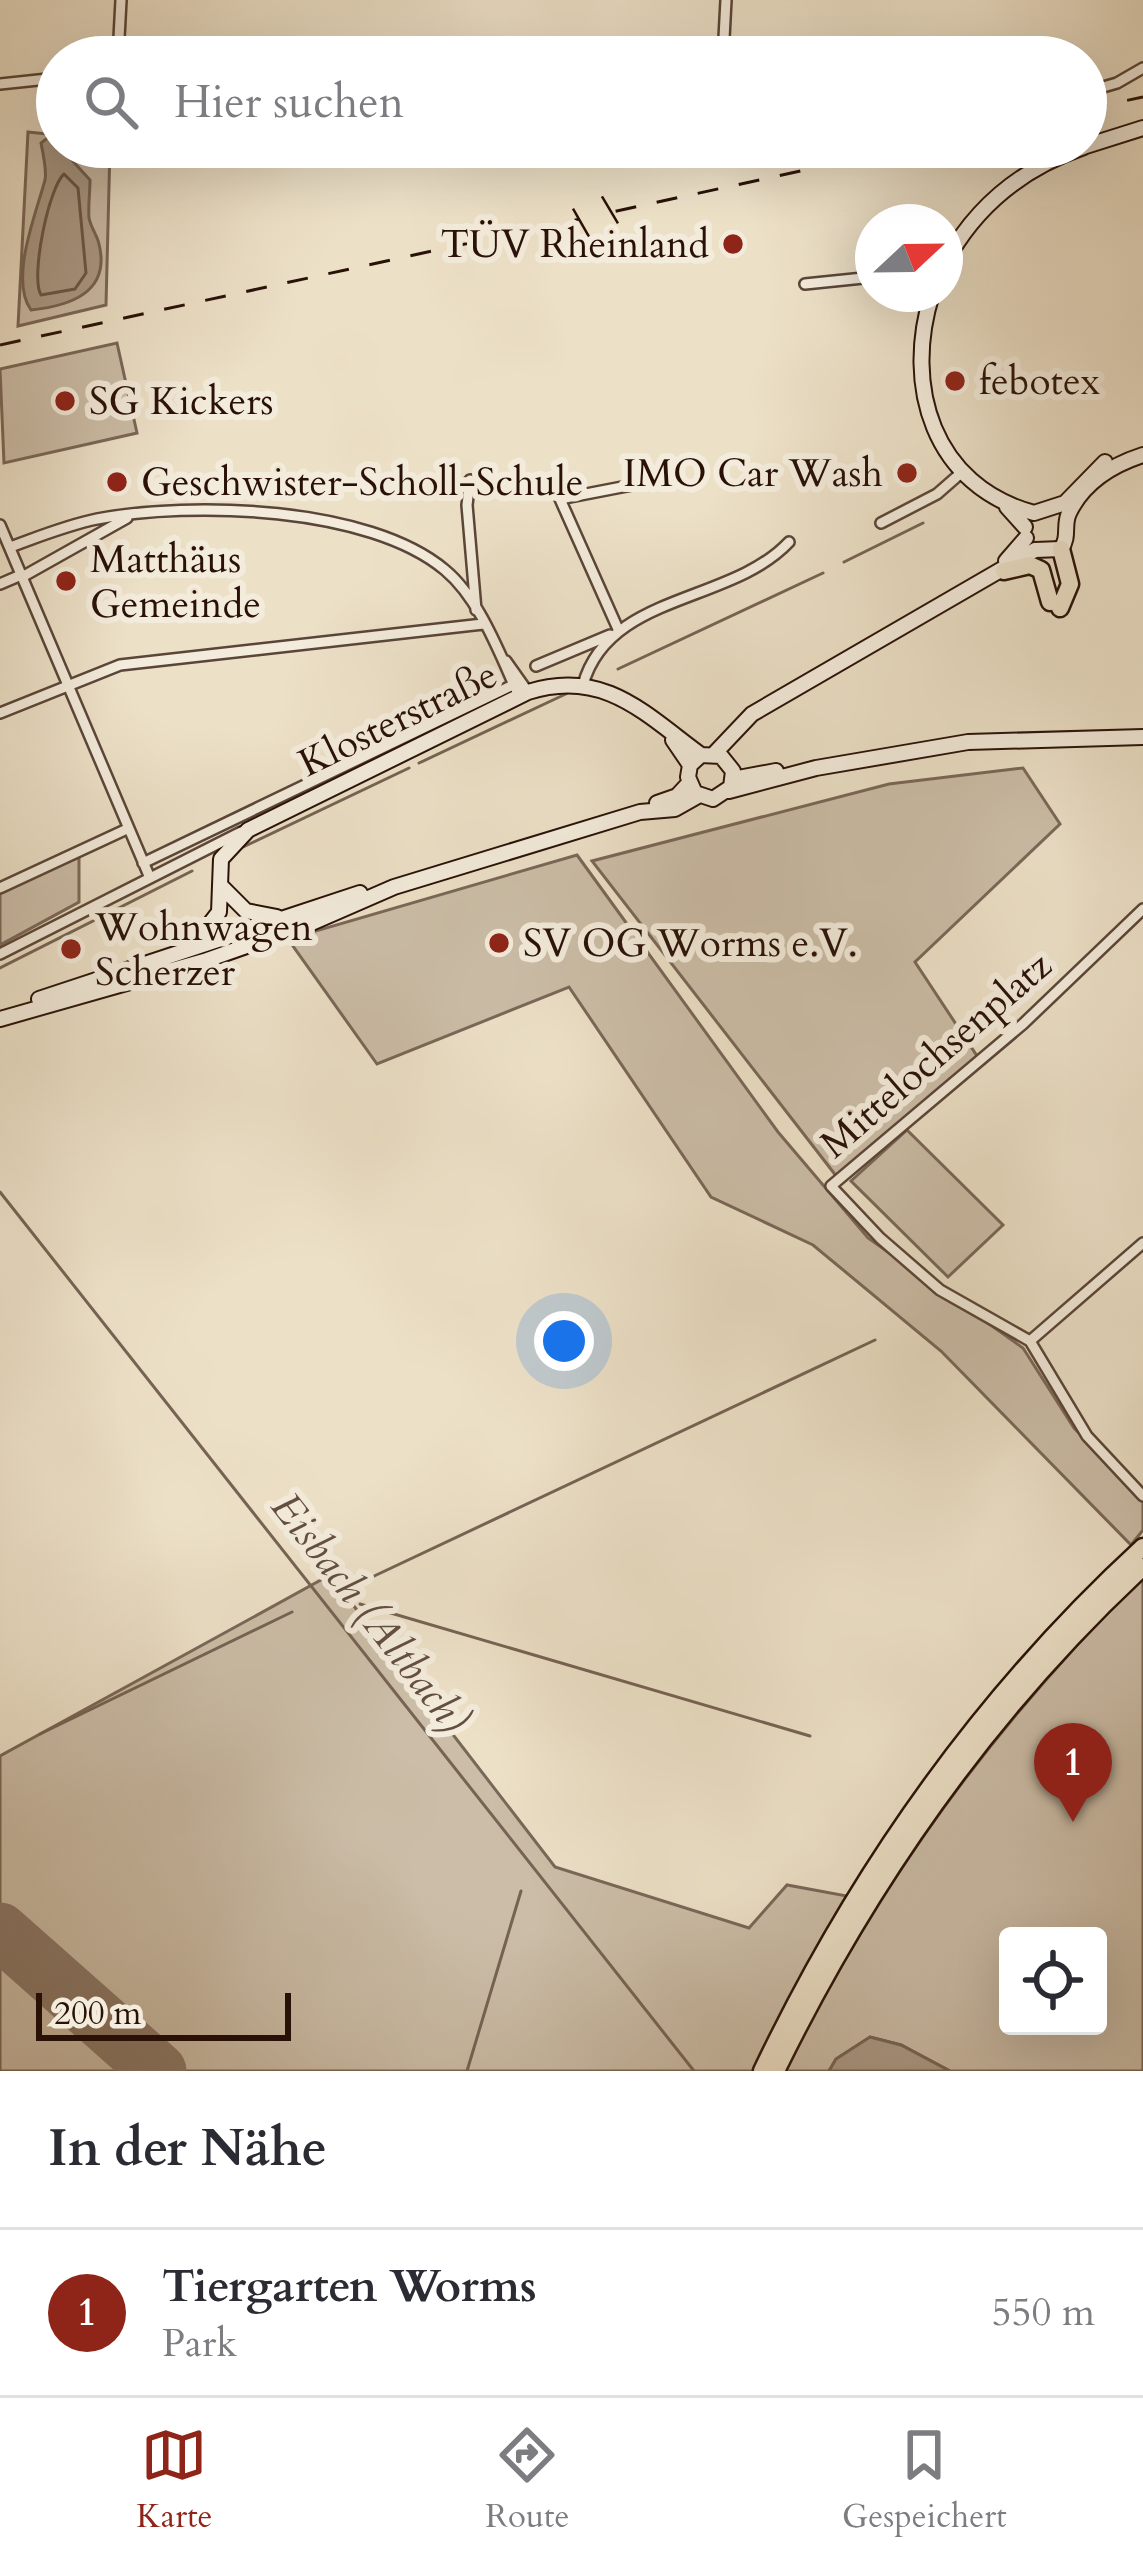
<!DOCTYPE html>
<html lang="de">
<head>
<meta charset="utf-8">
<style>
	body { margin:0; font-family:Cardo,serif; background:#f2f2f3; color:#2b2b33 }
	.controls { position:absolute; right:36px; bottom:36px; display:grid; overflow:hidden; border-radius:12px; box-shadow:0 12px 48px #0002 }
	.controls button { width:108px; height:108px; display:grid; place-items:center; padding:0; border:0; border-bottom:3px solid #e1e1e2; background:#fff; color:#2b2b33; font:60px sans-serif }
	.compass { position:absolute; left:855px; top:204px; width:108px; height:108px; border-radius:50%; background:#fff; box-shadow:0 12px 48px #0002; rotate:68deg }
	.scale { position:absolute; left:36px; bottom:30px; width:255px; box-sizing:border-box; padding-left:12px; border:6px solid #291108; border-top:0; font-size:33px; line-height:42px; white-space:nowrap; color:#291108; -webkit-text-stroke:9px #f3ebdb; paint-order:stroke }
	.you { position:absolute; left:564px; top:1341px; width:42px; height:42px; margin:-30px; border:9px solid #fff; border-radius:50%; background:#1a73e8; box-shadow:0 0 0 18px #1a73e833 }
	.badge { display:grid; place-items:center; width:78px; height:78px; border-radius:50%; background:#8f2418; color:#fff; font-size:39px; font-weight:700 }
	.pin { position:absolute; translate:-50% -99px; filter:drop-shadow(0 3px 6px #0008) }
	.pin::after { content:''; position:absolute; top:63px; width:42px; height:36px; background:inherit; clip-path:polygon(0 0,100% 0,50% 100%) }
	.list { margin:0; padding:0; list-style:none }
	h2 { display:flex; justify-content:space-between; align-items:center; height:156px; margin:0; padding:0 48px; font-size:51px }
	h2 small { font-size:39px; font-weight:400; color:#7c7c81 }
	.list li { display:grid; grid-template-columns:78px 1fr auto; gap:36px; align-items:center; box-sizing:border-box; height:168px; padding:0 48px; border-top:3px solid #e1e1e2 }
	.list b { display:block; font-size:45px; white-space:nowrap }
	.list p { margin:0; font-size:39px; white-space:nowrap; color:#7c7c81 }
	.list em { font-size:39px; font-style:normal; color:#7c7c81 }
	.icon { flex:none; width:66px; height:66px; fill:none; stroke:currentColor; stroke-width:2; stroke-linecap:round; stroke-linejoin:round }
	.map { position:relative; flex:none; width:1143px; height:2071px; overflow:hidden }
	.search { position:absolute; background:#fff; box-shadow:0 12px 48px #0002; left:36px; right:36px; top:36px; height:132px; display:flex; align-items:center; gap:30px; box-sizing:border-box; padding:0 42px; border-radius:66px; color:#7c7c81; font-size:45px }
	.sheet { height:324px; background:#fff }
	nav { display:flex; justify-content:space-around; align-items:center; box-sizing:border-box; height:168px; border-top:3px solid #e1e1e2; background:#fff; font-size:33px; color:#7c7c81 }
	nav a { display:grid; justify-items:center; gap:6px }
	nav .on { color:#8f2418 }
	.map>svg:first-child { display:block }
</style>
</head>
<body>
<div class="map">
<svg width="1143" height="2071" viewBox="0 0 1143 2071">
	<rect width="100%" height="100%" fill="#ece0c7"/>
	<filter id="stains"><feTurbulence type="fractalNoise" baseFrequency=".00167" numOctaves="4"/><feColorMatrix values="0 0 0 0 .2 0 0 0 0 .09 0 0 0 0 .02 0 0 0 .5 -.17"/></filter>
	<radialGradient id="worn" r=".72"><stop offset=".6" stop-color="#630" stop-opacity="0"/><stop offset="1" stop-color="#630" stop-opacity=".3"/></radialGradient>
	<!-- green -->
	<path fill="#cbbda7" stroke="#7a6758" stroke-width="3" fill-rule="evenodd" d="M 28,132 L 57,135 L 57,147 L 110,147 L 106,305 L 18,326 Z
		M 117,343 L 137,433 L 4,463 L 0,369 Z
		M 1023,768 L 1060,824 L 915,962 L 979,1059 L 837,1177 L 592,861 L 889,784 Z
		M 79,855 L 79,902 L 0,945 L 0,892 Z
		M 577,855 L 778,1132 L 868,1238 L 1023,1348 L 1074,1428 L 1143,1497 L 1143,1530 L 1131,1545 L 941,1351 L 813,1245 L 711,1197 L 569,987 L 377,1064 L 288,939 Z
		M 907,1130 L 1003,1225 L 948,1277 L 851,1181 Z
		M 330,1575 L 555,1867 L 749,1928 L 787,1885 L 847,1896 L 754,2071 L 0,2071 L 0,1756 Z
		M 1143,1576 L 1143,2071 L 950,2071 L 901,2045 L 870,2037 L 836,2059 L 829,2071 L 784,2071 C 884,1876 988,1732 1143,1576 ZM 1008,1936 L 1098,1936 L 1098,2026 L 1008,2026 Z"/>
	<!-- water -->
	<path fill="#aa9a86" stroke="#766354" stroke-width="3" d="M 50,136 L 90,180 C 90,193 88,205 89,218 C 91,228 97,235 99,244 C 111,293 69,306 31,310 C 9,279 36,214 45,180 C 47,171 43,153 41,143 Z
		M 870,2037 L 901,2045 L 950,2071 L 829,2071 L 836,2059 Z"/>
	<g fill="none" stroke-linecap="round" stroke-linejoin="round">
		<!-- shore -->
		<path stroke="#6a5647" stroke-width="3" d="M 64,174 L 78,188 L 86,273 L 75,289 L 41,295 C 30,277 49,187 64,174 Z"/>
		<!-- stream -->
		<path stroke="#766354" stroke-width="3" d="M 844,562 L 923,523
			M 618,669 L 823,573
			M 419,763 L 570,692
			M 241,848 L 409,768
			M 0,968 L 192,871
			M 0,1192 L 694,2071
			M 353,1586 L 875,1340
			M 360,1604 L 810,1736
			M 40,1734 L 292,1612
			M 467,2071 L 521,1891"/>
		<!-- runway -->
		<path stroke="#8a7868" stroke-width="57" d="M 0,1931 L 158,2071"/>
		<defs>
			<path id="street" d="M 118,57 L 121,0
				M 723,57 L 726,0
				M 0,84 L 57,78
				M 1086,92 L 1117,83 L 1143,68
				M 805,284 L 873,277
				M 470,480 L 467,505 L 476,610
				M 881,523 L 937,494 L 961,473
				M 0,525 L 150,878
				M 10,547 C 38,537 67,525 97,519 C 191,501 369,506 445,570 C 480,599 500,655 519,696
				M 22,577 L 127,518
				M 0,584 L 21,575
				M 618,629 L 560,499 L 653,481
				M 506,661 L 528,692
				M 536,666 L 610,635
				M 583,685 C 608,593 731,604 789,542
				M 0,713 L 120,665 L 483,624
				M 143,863 L 513,685
				M 0,888 L 127,829
				M 1143,909 L 1023,1024 L 831,1186 L 880,1238 L 940,1290 L 1030,1341 L 1087,1436 L 1143,1496
				M 0,954 L 241,832
				M 1030,1341 L 1143,1243"/>
			<path id="secondary" d="M 1086,146 L 1143,128
				M 945,263 C 976,205 1023,168 1084,147
				M 932,294 C 903,386 933,486 1034,513 L 1065,503 L 1105,462
				M 1007,507 L 1025,527
				M 1006,561 L 1026,538
				M 673,740 L 690,765 L 688,777 L 695,793 L 713,799 L 731,787 L 733,771 L 721,756 L 701,755 L 690,765
				M 714,754 L 752,714 L 1035,550 L 1061,549 C 1070,536 1063,526 1069,513 C 1084,482 1112,465 1143,455
				M 733,779 L 776,771
				M 729,791 L 816,768 L 968,742 L 1143,737
				M 657,803 L 677,796 L 689,783
				M 221,886 L 246,911 L 277,917
				M 195,943 L 219,912 L 221,859 L 248,830 L 528,692 C 604,668 645,714 701,755
				M 39,999 L 360,893
				M 0,1019 L 204,961 L 309,924 L 394,887 L 640,812 L 675,809 L 698,796"/>
			<path id="highway" d="M 1004,571 L 1030,565 L 1041,570 L 1050,602
				M 1060,608 L 1070,584 L 1061,549
				M 762,2071 C 856,1874 982,1695 1143,1547
				M 776,2071 C 868,1883 989,1710 1143,1567"/>
		</defs>
		<!-- street casing -->
		<use href="#street" stroke="#5a4538" stroke-width="14"/>
		<!-- secondary casing -->
		<use href="#secondary" stroke="#291108" stroke-width="18"/>
		<!-- highway casing -->
		<use href="#highway" stroke="#291108" stroke-width="21"/>
		<!-- street -->
		<use href="#street" stroke="#f3ebdb" stroke-width="9"/>
		<!-- secondary -->
		<use href="#secondary" stroke="#f3ebdb" stroke-width="14"/>
		<!-- highway -->
		<use href="#highway" stroke="#ece0c7" stroke-width="16"/>
		<!-- rail -->
		<path stroke="#291108" stroke-width="3" stroke-dasharray="21 21" stroke-linecap="butt" d="M 1086,109 L 1143,97
			M 0,345 L 911,147"/>
		<defs>
			<path id="highway-bridge" d="M 594,201 L 610,228
				M 581,204 L 597,232"/>
		</defs>
		<!-- highway-bridge casing -->
		<use href="#highway-bridge" stroke="#291108" stroke-width="21" stroke-linecap="butt"/>
		<!-- highway-bridge -->
		<use href="#highway-bridge" stroke="#ece0c7" stroke-width="16"/>
	</g>
	<!-- markers -->
	<g fill="#8f2418" stroke="#f3ebdb" stroke-width="4.5">
		<circle cx="733" cy="244" r="12"/>
		<circle cx="955" cy="381" r="12"/>
		<circle cx="65" cy="401" r="12"/>
		<circle cx="907" cy="473" r="12"/>
		<circle cx="117" cy="482" r="12"/>
		<circle cx="66" cy="581" r="12"/>
		<circle cx="499" cy="943" r="12"/>
		<circle cx="71" cy="949" r="12"/>
	</g>
	<g text-anchor="middle" dominant-baseline="central" stroke-width="12" stroke-linejoin="round" paint-order="stroke">
		<!-- poi labels -->
		<g font-size="39" fill="#291108" stroke="#f3ebdb" text-anchor="start">
			<text x="709" y="244" text-anchor="end">TÜV Rheinland</text>
			<text x="979" y="381">febotex</text>
			<text x="89" y="401">SG Kickers</text>
			<text x="883" y="473" text-anchor="end">IMO Car Wash</text>
			<text x="141" y="482">Geschwister-Scholl-Schule</text>
			<text x="90" y="559">Matthäus<tspan x="90" dy="45">Gemeinde</tspan></text>
			<text x="95" y="927">Wohnwagen<tspan x="95" dy="45">Scherzer</tspan></text>
			<text x="523" y="943">SV OG Worms e.V.</text>
		</g>
		<!-- street labels -->
		<g font-size="39" fill="#291108" stroke="#f3ebdb">
			<text transform="translate(398 719) rotate(-26)">Klosterstraße</text>
			<text transform="translate(936 1055) rotate(-41)">Mittelochsenplatz</text>
		</g>
		<!-- water labels -->
		<g font-size="42" font-style="italic" fill="#634f41" stroke="#f3ebdb">
			<text transform="translate(370 1613) rotate(52)">Eisbach (Altbach)</text>
		</g>
	</g>
	<rect width="100%" height="100%" filter="url(#stains)"/>
	<rect width="100%" height="100%" fill="url(#worn)"/>
</svg>
<div class="controls">
<button><svg class="icon" aria-label="locate" viewBox="0 0 24 24"><circle cx="12" cy="12" r="6"/><path d="M12 2v4M12 18v4M2 12h4M18 12h4"/></svg></button>
</div>
<svg class="compass" viewBox="-18 -18 36 36"><path d="M0-13l5 13h-10z" fill="#e53935"/><path d="M0 13l5-13h-10z" fill="#7c7c81"/></svg>
<div class="scale">200 m</div>
<div class="you"></div>
<div class="pin badge" style="left:1073px;top:1822px">1</div>
<div class="search"><svg class="icon" aria-label="search" viewBox="0 0 24 24"><circle cx="10" cy="10" r="6"/><path d="M15 15l6 6"/></svg>Hier suchen</div>
</div>
<section class="sheet">
<h2>In der Nähe<small></small></h2>
<ul class="list">
<li><span class="badge">1</span><div><b>Tiergarten Worms</b><p>Park</p></div><em>550 m</em></li>
</ul>
</section>
<nav>
<a class="on"><svg class="icon" aria-label="map" viewBox="0 0 24 24"><path d="M3 6l6-2 6 2 6-2v14l-6 2-6-2-6 2zM9 4v14M15 6v14"/></svg>Karte</a>
<a><svg class="icon" aria-label="directions" viewBox="0 0 24 24"><path d="M12 3l9 9-9 9-9-9zM9 14v-3h6M13 9l2 2-2 2"/></svg>Route</a>
<a><svg class="icon" aria-label="saved" viewBox="0 0 24 24"><path d="M7 4h10v16l-5-4-5 4z"/></svg>Gespeichert</a>
</nav>
</body>
</html>
